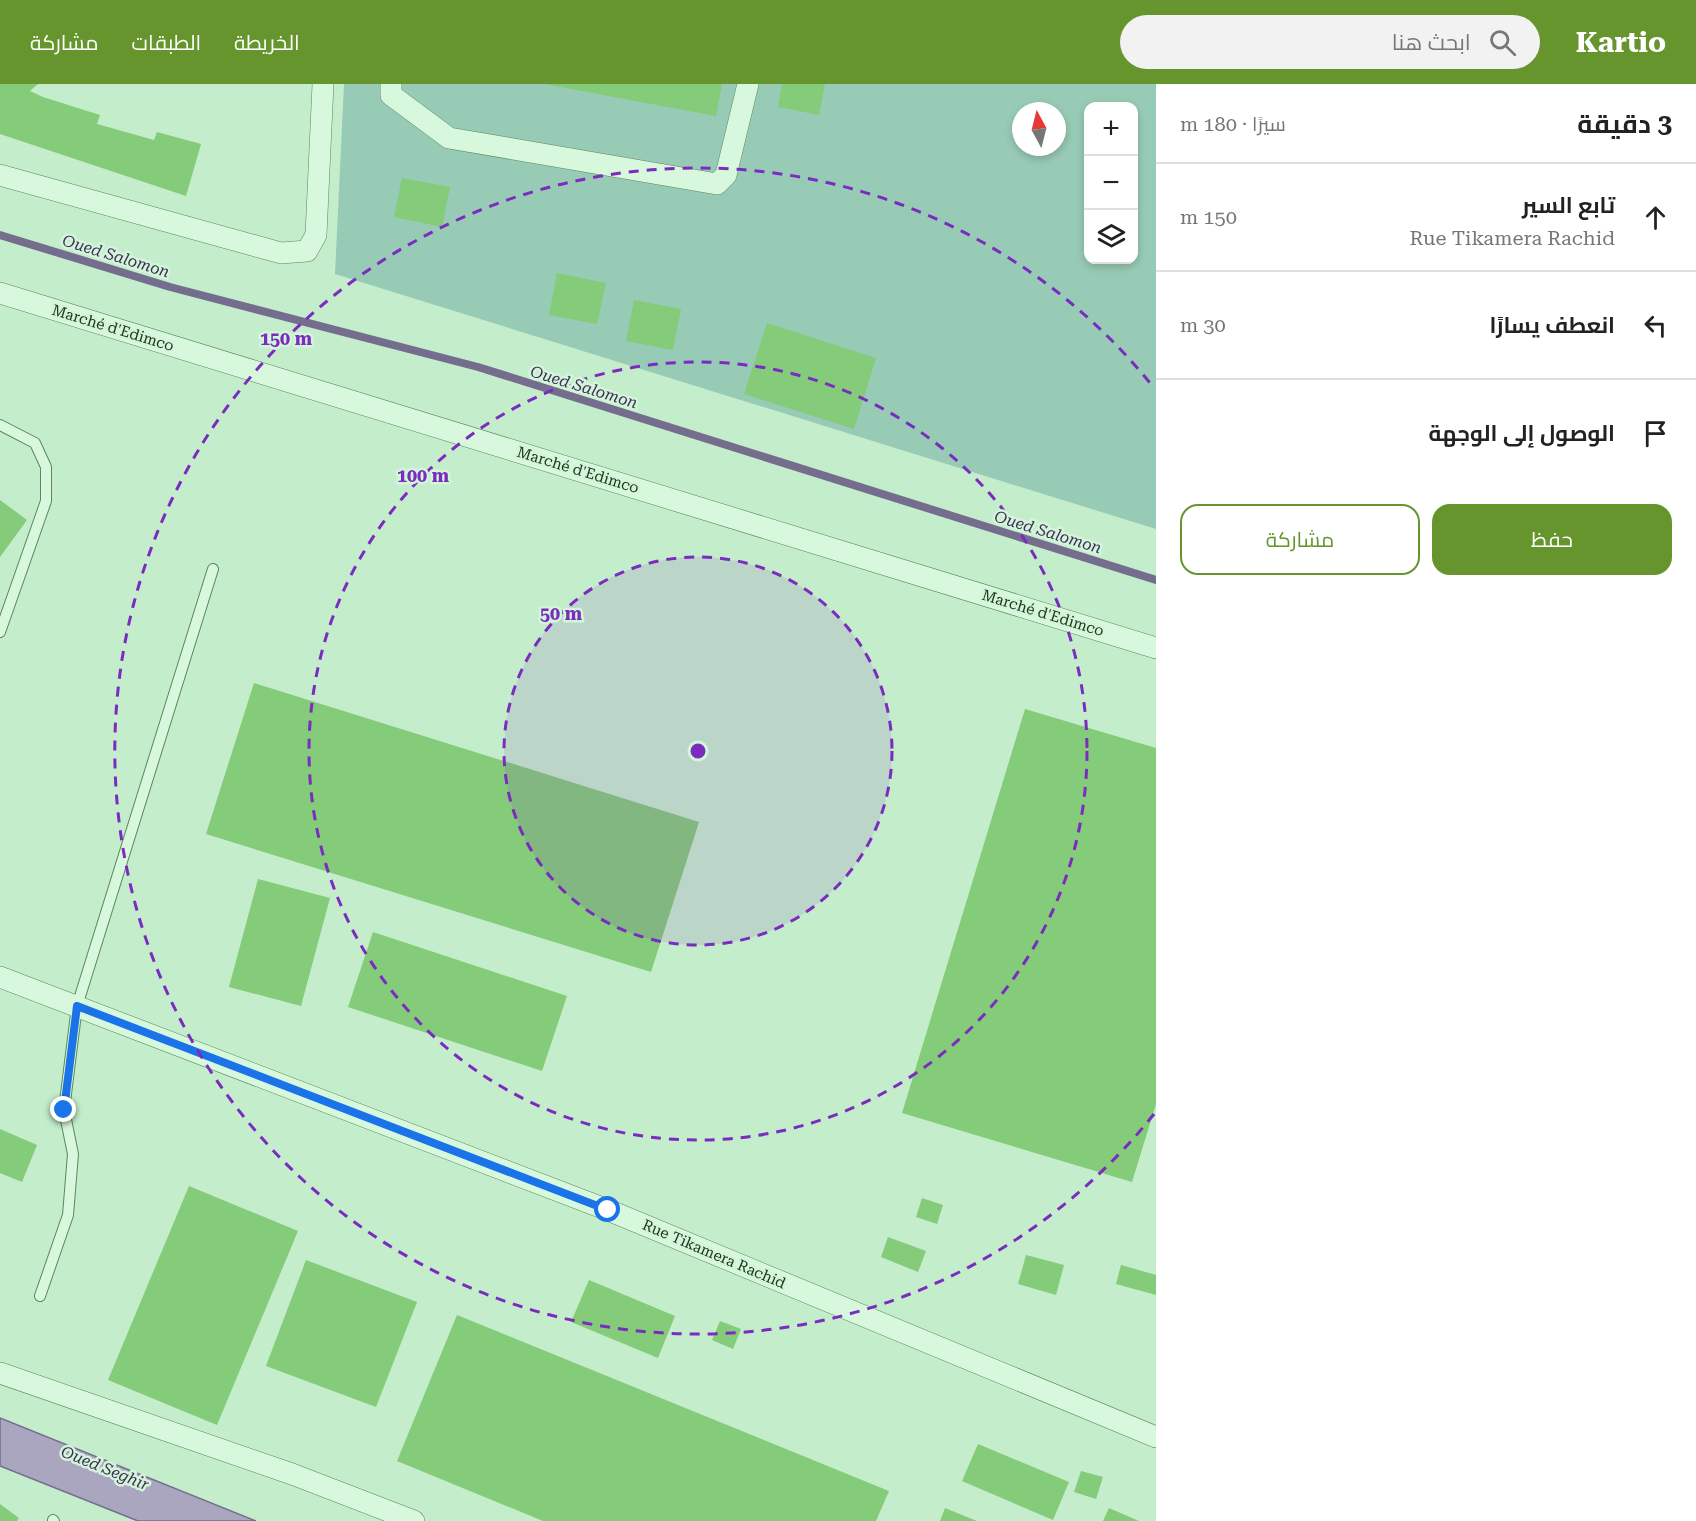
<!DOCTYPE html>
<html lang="ar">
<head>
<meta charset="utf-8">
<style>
	body { margin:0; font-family:"Roboto Serif",Cairo,serif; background:#f2f2f2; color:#222; direction:rtl }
	.controls { position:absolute; right:18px; top:18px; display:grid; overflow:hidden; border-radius:12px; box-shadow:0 3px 9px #0003 }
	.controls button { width:54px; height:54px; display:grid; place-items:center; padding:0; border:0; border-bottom:2px solid #e0e0e0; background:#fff; color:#222; font:30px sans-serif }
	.compass { position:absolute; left:1012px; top:18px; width:54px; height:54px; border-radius:50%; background:#fff; box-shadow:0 3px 9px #0003; rotate:353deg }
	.stop { position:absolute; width:18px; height:18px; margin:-14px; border:4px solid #1a73e8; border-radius:50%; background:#fff }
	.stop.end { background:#1a73e8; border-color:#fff; box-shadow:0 2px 6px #0008 }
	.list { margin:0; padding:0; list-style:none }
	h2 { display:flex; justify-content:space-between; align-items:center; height:78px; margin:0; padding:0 24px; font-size:26px }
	h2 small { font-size:20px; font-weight:400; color:#767676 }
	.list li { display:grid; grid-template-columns:39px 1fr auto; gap:18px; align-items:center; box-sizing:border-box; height:108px; padding:0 24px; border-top:2px solid #e0e0e0 }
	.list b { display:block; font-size:22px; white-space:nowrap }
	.list p { margin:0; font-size:20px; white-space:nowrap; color:#767676 }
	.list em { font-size:20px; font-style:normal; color:#767676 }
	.actions { display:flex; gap:12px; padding:18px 24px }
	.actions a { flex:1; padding:14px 0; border:2px solid #65952c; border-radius:18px; text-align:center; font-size:21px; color:#65952c }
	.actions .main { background:#65952c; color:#fff }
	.icon { flex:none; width:33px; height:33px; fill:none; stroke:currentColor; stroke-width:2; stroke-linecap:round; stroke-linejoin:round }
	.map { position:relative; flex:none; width:1156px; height:1437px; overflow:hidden; direction:ltr }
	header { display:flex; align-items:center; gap:36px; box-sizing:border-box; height:84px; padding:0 30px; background:#65952c; color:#fff }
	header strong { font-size:28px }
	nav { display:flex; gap:33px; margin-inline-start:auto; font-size:21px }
	.search { width:420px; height:54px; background:#f2f2f2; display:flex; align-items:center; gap:15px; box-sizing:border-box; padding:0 21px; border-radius:33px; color:#767676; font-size:22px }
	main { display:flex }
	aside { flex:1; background:#fff }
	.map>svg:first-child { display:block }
</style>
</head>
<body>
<header>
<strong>Kartio</strong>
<div class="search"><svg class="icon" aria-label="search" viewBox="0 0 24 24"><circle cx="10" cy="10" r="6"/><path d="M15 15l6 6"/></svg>ابحث هنا</div>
<nav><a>الخريطة</a><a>الطبقات</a><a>مشاركة</a></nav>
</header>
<main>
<aside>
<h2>3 دقيقة<small>سيرًا · 180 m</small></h2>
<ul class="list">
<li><svg class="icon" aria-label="ahead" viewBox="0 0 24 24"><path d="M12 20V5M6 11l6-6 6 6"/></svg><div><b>تابع السير</b><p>Rue Tikamera Rachid</p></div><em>150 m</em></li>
<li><svg class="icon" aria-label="left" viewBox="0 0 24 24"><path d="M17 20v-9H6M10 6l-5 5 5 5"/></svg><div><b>انعطف يسارًا</b></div><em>30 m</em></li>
<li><svg class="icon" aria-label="arrive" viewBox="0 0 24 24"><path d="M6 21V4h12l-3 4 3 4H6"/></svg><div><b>الوصول إلى الوجهة</b></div></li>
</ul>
<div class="actions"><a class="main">حفظ</a><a>مشاركة</a></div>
</aside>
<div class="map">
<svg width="1156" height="1437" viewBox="0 0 1156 1437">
	<rect width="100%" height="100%" fill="#c4edcb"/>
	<!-- green -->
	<path fill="#98cbb6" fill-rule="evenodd" d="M 344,0 L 1156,0 L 1156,445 L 335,190 ZM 1088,22 L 1134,22 L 1134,176 L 1088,176 ZM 1021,27 L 1057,27 L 1057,63 L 1021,63 Z"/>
	<!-- water -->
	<path fill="#aaa6c0" stroke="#746d8e" stroke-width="1.5" d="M 0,1334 L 256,1437 L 138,1437 L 0,1382 Z"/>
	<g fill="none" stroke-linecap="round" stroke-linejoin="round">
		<!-- stream -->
		<path stroke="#746d8e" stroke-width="8" d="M 0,151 L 170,203 L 478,283 L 1156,496"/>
	</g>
	<!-- building -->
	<path fill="#84cb7a" d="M 0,0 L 38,0 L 30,7 L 43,13 L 100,31 L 97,40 L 154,56 L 157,48 L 201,60 L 186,112 L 0,50 Z
		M 544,0 L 722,0 L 716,32 Z
		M 782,0 L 825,0 L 819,31 L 778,23 Z
		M 402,94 L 450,103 L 442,143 L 394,133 Z
		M 557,189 L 606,199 L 597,240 L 549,231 Z
		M 634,216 L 681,225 L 673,266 L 626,257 Z
		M 767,239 L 876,274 L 854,345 L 744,310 Z
		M 0,416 L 27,436 L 0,473 Z
		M 254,599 L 699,738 L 651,888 L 206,750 Z
		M 1025,625 L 1156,664 L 1156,1020 L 1132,1098 L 902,1029 Z
		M 258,795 L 330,814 L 301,922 L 229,903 Z
		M 373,848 L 567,912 L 542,987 L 348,923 Z
		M 0,1045 L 37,1061 L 22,1098 L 0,1089 Z
		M 189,1102 L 298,1147 L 217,1341 L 108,1296 Z
		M 922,1114 L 943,1121 L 937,1140 L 916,1133 Z
		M 888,1153 L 926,1167 L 918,1188 L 881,1173 Z
		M 1026,1171 L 1064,1181 L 1056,1211 L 1018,1200 Z
		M 306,1176 L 417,1218 L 376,1323 L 266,1282 Z
		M 1121,1181 L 1156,1191 L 1156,1211 L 1116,1200 Z
		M 589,1196 L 675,1232 L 658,1274 L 571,1238 Z
		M 457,1231 L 889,1407 L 876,1437 L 543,1437 L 397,1377 Z
		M 720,1237 L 741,1245 L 733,1265 L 712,1256 Z
		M 978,1360 L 1069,1398 L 1053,1436 L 962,1397 Z
		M 1081,1387 L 1103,1393 L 1096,1415 L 1074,1408 Z
		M 0,1420 L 19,1434 L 17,1437 L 0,1437 Z
		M 945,1424 L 977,1437 L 940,1437 Z
		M 1109,1424 L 1139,1437 L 1103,1437 Z"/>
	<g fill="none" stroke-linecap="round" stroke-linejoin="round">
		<defs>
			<path id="service" d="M 0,341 L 35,359 L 46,383 L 46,417 L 0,548
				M 40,1212 L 68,1131 L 73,1070 L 64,1026 L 77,922 L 213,485
				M 53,1436 L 54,1437"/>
			<path id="minor" d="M 391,0 L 391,11 L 449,54 L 717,100 L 726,91 L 748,0
				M 0,91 L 281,169 L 307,167 L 316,151 L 323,0
				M 0,209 L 1156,564
				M 0,893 L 608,1126 L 1156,1353
				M 0,1289 L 292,1390 L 414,1437"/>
		</defs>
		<!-- service casing -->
		<use href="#service" stroke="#5b875b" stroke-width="12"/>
		<!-- minor casing -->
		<use href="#minor" stroke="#5b875b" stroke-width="22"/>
		<!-- service -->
		<use href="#service" stroke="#d7f8dc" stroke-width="10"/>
		<!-- minor -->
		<use href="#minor" stroke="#d7f8dc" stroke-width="21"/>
	</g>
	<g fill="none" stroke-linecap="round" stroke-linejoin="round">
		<!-- route -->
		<path stroke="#1a73e8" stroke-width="8" d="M 64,1026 L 77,922 L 608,1126"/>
	</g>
	<!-- distance rings -->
	<circle cx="698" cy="667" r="194" fill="#7b2cbf" fill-opacity=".12"/>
	<g fill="none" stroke="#7b2cbf" stroke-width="3" stroke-dasharray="10 8">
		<circle cx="698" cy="667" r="194"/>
		<circle cx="698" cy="667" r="389"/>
		<path d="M1154 1030A583 583 0 1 1 1154 304"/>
	</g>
	<g text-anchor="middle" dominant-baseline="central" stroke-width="5" stroke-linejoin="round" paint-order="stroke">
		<!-- street labels -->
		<g font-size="15" fill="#20381e" stroke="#d3f5d9">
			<text transform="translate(113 244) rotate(17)">Marché d'Edimco</text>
			<text transform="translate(578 386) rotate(17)">Marché d'Edimco</text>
			<text transform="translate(1043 529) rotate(17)">Marché d'Edimco</text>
			<text transform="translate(714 1170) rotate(23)">Rue Tikamera Rachid</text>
		</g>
		<!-- water labels -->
		<g font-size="16" font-style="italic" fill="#3e2e57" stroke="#d3f5d9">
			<text transform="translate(116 172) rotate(17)">Oued Salomon</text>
			<text transform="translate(584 303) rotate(17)">Oued Salomon</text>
			<text transform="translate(1048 448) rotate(17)">Oued Salomon</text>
			<text transform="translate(105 1384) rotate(22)">Oued Seghir</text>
		</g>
	</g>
	<circle cx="698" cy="667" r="9" fill="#7b2cbf" stroke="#d3f5d9" stroke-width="3"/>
	<g font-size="18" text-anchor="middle" font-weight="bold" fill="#7b2cbf" stroke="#d3f5d9" stroke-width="5" stroke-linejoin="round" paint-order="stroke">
		<text x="286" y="261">150 m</text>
		<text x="423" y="398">100 m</text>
		<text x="561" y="536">50 m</text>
	</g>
</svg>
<div class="controls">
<button>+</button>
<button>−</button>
<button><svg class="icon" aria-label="layers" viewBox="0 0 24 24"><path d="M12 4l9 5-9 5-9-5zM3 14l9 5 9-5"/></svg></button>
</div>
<svg class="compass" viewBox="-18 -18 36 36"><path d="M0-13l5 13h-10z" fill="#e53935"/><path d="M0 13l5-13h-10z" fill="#767676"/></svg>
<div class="stop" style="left:608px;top:1126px"></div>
<div class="stop end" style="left:64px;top:1026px"></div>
</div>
</main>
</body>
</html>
